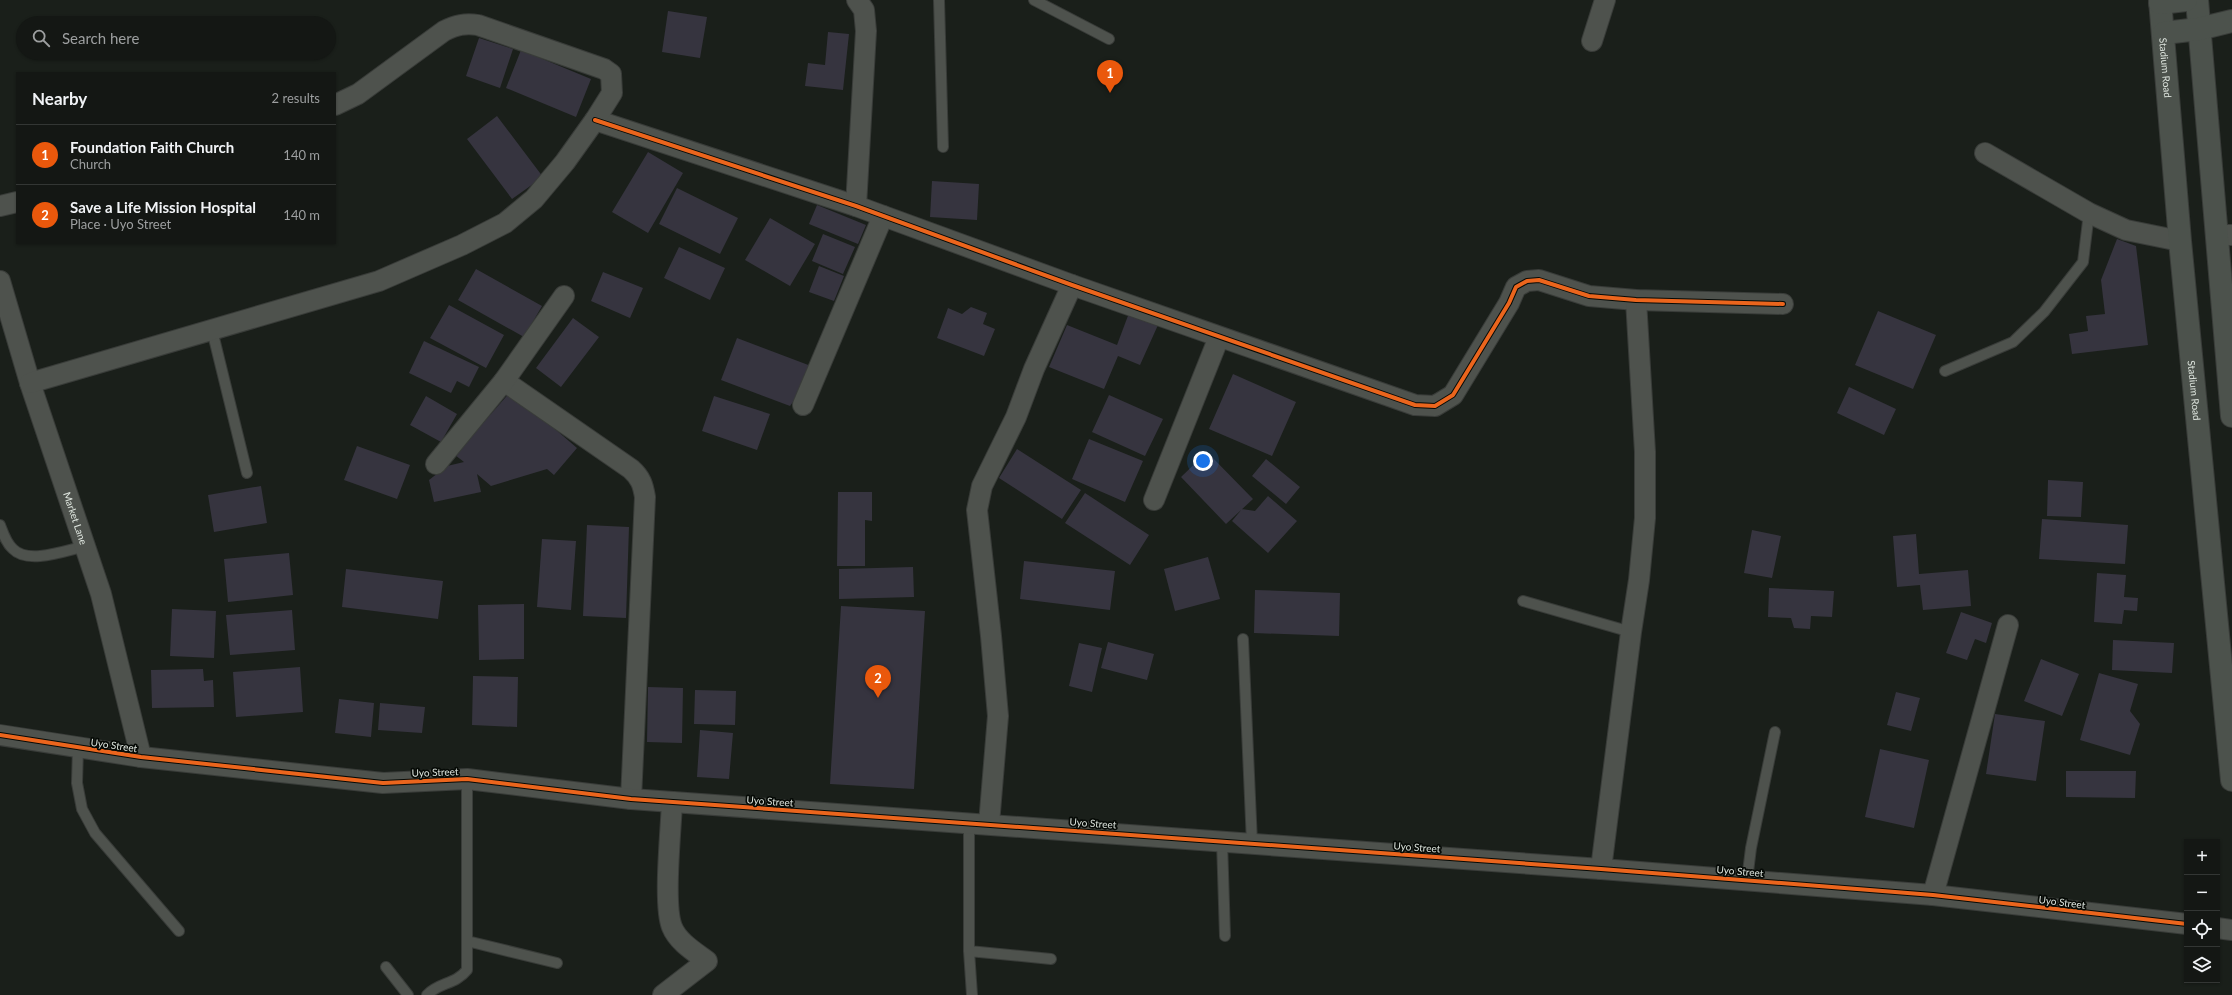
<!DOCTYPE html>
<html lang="en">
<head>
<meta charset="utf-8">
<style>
	body { margin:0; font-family:Lato,sans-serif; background:#1d201d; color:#f1f3f6 }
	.controls { position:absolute; right:12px; bottom:12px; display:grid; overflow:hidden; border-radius:0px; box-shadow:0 1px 3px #0004 }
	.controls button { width:36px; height:36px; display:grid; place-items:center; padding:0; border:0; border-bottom:1px solid #333634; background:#141714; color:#f1f3f6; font:20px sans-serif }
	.you { position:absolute; left:1203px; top:461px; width:14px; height:14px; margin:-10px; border:3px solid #fff; border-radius:50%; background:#1a73e8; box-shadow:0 0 0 6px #1a73e833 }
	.badge { display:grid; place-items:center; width:26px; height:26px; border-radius:50%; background:#ea580c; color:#fff; font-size:13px; font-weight:700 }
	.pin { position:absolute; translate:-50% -33px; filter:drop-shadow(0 1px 2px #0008) }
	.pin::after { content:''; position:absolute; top:21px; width:14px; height:12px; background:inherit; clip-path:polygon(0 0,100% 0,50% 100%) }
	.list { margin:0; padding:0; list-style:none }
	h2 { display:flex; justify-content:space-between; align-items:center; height:52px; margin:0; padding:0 16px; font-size:17px }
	h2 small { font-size:13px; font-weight:400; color:#9d9fa0 }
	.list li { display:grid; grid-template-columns:26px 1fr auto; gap:12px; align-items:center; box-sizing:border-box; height:60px; padding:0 16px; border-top:1px solid #333634 }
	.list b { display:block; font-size:15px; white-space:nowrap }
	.list p { margin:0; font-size:13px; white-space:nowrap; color:#9d9fa0 }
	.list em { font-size:13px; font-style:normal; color:#9d9fa0 }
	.icon { flex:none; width:22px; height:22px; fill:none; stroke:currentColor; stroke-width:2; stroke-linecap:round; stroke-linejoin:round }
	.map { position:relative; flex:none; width:2232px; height:995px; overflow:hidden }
	.search { position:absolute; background:#141714; box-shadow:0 1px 3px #0004; left:16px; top:16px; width:320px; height:44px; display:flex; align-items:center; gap:10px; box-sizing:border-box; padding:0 14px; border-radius:22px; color:#9d9fa0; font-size:15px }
	.panel { position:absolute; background:#141714; box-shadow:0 1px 3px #0004; left:16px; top:72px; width:320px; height:172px; border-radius:0px }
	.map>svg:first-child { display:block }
</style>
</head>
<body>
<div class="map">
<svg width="2232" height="995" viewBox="0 0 2232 995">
	<rect width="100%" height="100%" fill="#1a1f1a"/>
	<!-- building -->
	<path fill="#36343f" d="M 668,11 L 707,17 L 700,58 L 662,52 Z
		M 828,32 L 849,34 L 843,90 L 805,86 L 808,63 L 825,65 Z
		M 479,38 L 513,49 L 500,88 L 466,76 Z
		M 521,50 L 591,79 L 576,117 L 506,88 Z
		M 497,116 L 543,177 L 512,199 L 467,139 Z
		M 648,152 L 683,173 L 648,233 L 612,212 Z
		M 932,181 L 979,184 L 977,220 L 930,217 Z
		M 677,188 L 738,218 L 720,254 L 659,224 Z
		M 817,205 L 866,225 L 858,244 L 809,224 Z
		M 770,218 L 815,244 L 790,286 L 745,260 Z
		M 823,234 L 855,247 L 843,274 L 812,261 Z
		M 2117,239 L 2136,246 L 2148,345 L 2072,354 L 2069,334 L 2088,331 L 2086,316 L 2105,314 L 2101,280 Z
		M 679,247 L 725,268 L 710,300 L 664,278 Z
		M 819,266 L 844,276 L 834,301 L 809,292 Z
		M 476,269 L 542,306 L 524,337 L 458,300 Z
		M 603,272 L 643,288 L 630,318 L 591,301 Z
		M 449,305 L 504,335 L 486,368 L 430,338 Z
		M 971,307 L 987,313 L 983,324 L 995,329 L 984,356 L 937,338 L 948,308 L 962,314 Z
		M 1878,311 L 1936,335 L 1913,389 L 1855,365 Z
		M 1129,313 L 1158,325 L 1140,365 L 1118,356 L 1104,389 L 1049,367 L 1067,325 L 1117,345 Z
		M 573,318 L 599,337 L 561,387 L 536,368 Z
		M 737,338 L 811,366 L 801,391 L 790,406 L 721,380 Z
		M 424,341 L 479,367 L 469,387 L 457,381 L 451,393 L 409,373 Z
		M 1233,374 L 1296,402 L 1272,456 L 1209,429 Z
		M 1849,387 L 1896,409 L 1884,435 L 1837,413 Z
		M 511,391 L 577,448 L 554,475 L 547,469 L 491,486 L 477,474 L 481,492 L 434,502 L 429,480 L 447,466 L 464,462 L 455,455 Z
		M 1109,395 L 1163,419 L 1145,456 L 1092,432 Z
		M 426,396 L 457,414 L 441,442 L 410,425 Z
		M 714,396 L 770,414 L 757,450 L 702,431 Z
		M 1089,439 L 1143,461 L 1125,502 L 1072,479 Z
		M 357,446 L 410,465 L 397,499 L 344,480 Z
		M 1017,449 L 1081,490 L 1062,519 L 999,478 Z
		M 1207,452 L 1253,499 L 1226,524 L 1181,477 Z
		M 1266,459 L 1300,487 L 1286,504 L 1252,476 Z
		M 2048,480 L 2083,482 L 2081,517 L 2047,516 Z
		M 261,486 L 267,523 L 214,532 L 208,495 Z
		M 838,492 L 872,492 L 872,521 L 865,520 L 865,566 L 837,566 Z
		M 1085,493 L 1149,535 L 1130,565 L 1065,523 Z
		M 1268,496 L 1297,521 L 1268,553 L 1232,521 L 1242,509 L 1255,511 Z
		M 2042,519 L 2128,525 L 2125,564 L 2039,559 Z
		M 587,525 L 629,527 L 626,618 L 583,616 Z
		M 1752,530 L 1781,536 L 1772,578 L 1744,573 Z
		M 1916,534 L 1919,574 L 1968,570 L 1971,606 L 1923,610 L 1920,585 L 1897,587 L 1893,536 Z
		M 542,539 L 576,541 L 571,610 L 537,607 Z
		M 289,553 L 293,595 L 228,602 L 224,559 Z
		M 1208,557 L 1220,599 L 1175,611 L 1164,569 Z
		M 1024,561 L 1115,571 L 1110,610 L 1020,599 Z
		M 913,567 L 914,597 L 839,599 L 839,569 Z
		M 346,569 L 443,581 L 438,619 L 342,607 Z
		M 2097,573 L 2126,575 L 2124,597 L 2138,598 L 2137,611 L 2124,610 L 2122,624 L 2094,622 Z
		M 1769,588 L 1834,591 L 1832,617 L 1811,616 L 1810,629 L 1794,628 L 1791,618 L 1768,617 Z
		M 1255,590 L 1340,593 L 1339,636 L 1254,633 Z
		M 524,604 L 524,659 L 479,660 L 478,605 Z
		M 841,606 L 925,611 L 914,789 L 830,784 Z
		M 172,609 L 216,611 L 214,658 L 170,656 Z
		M 292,610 L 295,650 L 230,655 L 226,615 Z
		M 1961,612 L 1992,623 L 1986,643 L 1975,639 L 1967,660 L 1946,653 Z
		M 2113,640 L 2174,643 L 2172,673 L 2112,670 Z
		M 1108,642 L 1154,654 L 1147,680 L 1101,668 Z
		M 1079,643 L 1102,648 L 1092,692 L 1069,686 Z
		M 2041,659 L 2079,674 L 2062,716 L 2024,701 Z
		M 300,667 L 303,712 L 236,717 L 233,672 Z
		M 203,669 L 204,681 L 213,680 L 214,707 L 152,708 L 151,670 Z
		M 2099,673 L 2138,684 L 2130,711 L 2140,724 L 2130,755 L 2080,740 Z
		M 473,676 L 518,677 L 517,727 L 472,725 Z
		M 648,687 L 683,688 L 682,743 L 647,742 Z
		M 695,690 L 736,691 L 735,725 L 694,724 Z
		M 1896,692 L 1920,698 L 1911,731 L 1887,725 Z
		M 339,699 L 374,703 L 371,737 L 335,733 Z
		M 380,703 L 425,707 L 422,733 L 378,730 Z
		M 1995,714 L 2045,721 L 2036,781 L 1986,774 Z
		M 700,730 L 733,733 L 729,779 L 697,777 Z
		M 1880,749 L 1929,760 L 1914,828 L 1865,817 Z
		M 2066,771 L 2136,771 L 2135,798 L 2066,797 Z"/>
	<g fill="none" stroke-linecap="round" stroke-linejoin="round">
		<defs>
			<path id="service" d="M 939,0 L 943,147
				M 1034,0 L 1109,39
				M 212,330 L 247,473
				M 1945,371 L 2013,342 L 2044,312 L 2083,262 L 2089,213
				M 0,525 C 3,533 6,543 13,549 C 28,565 67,550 86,546
				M 1523,601 L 1631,632
				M 1243,639 L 1252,843
				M 78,748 L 77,783 L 82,809 L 95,833 L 179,931
				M 969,823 L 969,951 L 972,995
				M 1222,841 L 1225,936
				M 1747,880 L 1751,848 L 1775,732
				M 467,941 L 557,963
				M 969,951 L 1051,959
				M 386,967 L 408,995
				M 427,995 C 439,982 455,985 467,970 L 467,779"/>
			<g id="minor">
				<path d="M 1592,41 L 1605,0"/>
				<path d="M 595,120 L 856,206 L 1072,285 L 1415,405 L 1435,406 L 1453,395 L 1509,303 L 1516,287 L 1527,281 L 1539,280 L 1589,296 L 1636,300 L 1783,304"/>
				<path d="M 1985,153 L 2089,213 L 2126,230 L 2180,241"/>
				<path d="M 0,206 L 17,202"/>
				<path d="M 856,206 L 866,31 L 864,10 L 857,0"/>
				<path d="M 2216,235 L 2232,235"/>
				<path id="s1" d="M 0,281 L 30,383 L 101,594 L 141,757"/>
				<path d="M 504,381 L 631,469 C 641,478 643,485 645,497 L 631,799"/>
				<path d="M 30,383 L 379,281 L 462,245 L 505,223 L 534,199 L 565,162 L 595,120 L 612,93 L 611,74 L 604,69 L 478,25 C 465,23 456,25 444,31 L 358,94 L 335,105"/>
				<path d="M 803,405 L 883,216"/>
				<path d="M 436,464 L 504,381 L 564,296"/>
				<path d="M 1154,500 L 1219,337"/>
				<path d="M 0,735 L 141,757 L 383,783 L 467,779 L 631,799 L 1601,869 L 1933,895 L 2187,924"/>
				<path d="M 989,824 L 998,716 L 991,636 L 977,510 L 982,486 L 1016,417 L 1034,369 L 1072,285"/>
				<path d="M 1601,869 L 1631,632 L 1639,580 L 1645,518 L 1645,452 L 1636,300"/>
				<path d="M 1933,895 L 2008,625"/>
				<path d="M 2217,928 L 2232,930"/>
				<path d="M 663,995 L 707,961 C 695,952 678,942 672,927 C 663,905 671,830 672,802"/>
			</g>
			<g id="secondary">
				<path id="s2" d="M 2160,0 L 2180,241 L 2232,780"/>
				<path d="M 2197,0 L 2232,416"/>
				<path d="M 2160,3 L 2186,0"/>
				<path d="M 2164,33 L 2199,29 L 2232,21"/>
			</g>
		</defs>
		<!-- service casing -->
		<use href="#service" stroke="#393c39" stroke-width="12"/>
		<!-- minor casing -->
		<use href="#minor" stroke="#393c39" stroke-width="22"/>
		<!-- secondary casing -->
		<use href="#secondary" stroke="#393c39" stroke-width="24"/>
		<!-- service -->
		<use href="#service" stroke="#4e524d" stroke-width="10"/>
		<!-- minor -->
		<use href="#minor" stroke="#4e524d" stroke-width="20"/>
		<!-- secondary -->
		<use href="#secondary" stroke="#4c524c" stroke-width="22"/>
		<defs>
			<path id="cycleway" d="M 595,120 L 856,206 L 1072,285 L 1415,405 L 1435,406 L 1453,395 L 1509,303 L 1516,287 L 1527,281 L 1539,280 L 1589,296 L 1636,300 L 1783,304
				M 0,735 L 141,757 L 383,783 L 467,779 L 631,799 L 1601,869 L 1933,895 L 2187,924"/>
		</defs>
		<!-- cycleway casing -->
		<use href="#cycleway" stroke="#060a06" stroke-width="6"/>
		<!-- cycleway -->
		<use href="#cycleway" stroke="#eb651d" stroke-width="4"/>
	</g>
	<g text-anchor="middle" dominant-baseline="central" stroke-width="3.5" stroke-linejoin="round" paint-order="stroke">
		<!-- street labels -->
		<g font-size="10" fill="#dfe6df" stroke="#060a06">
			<text stroke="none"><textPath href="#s2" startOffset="68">Stadium Road</textPath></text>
			<text stroke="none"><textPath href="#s2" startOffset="392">Stadium Road</textPath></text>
			<text stroke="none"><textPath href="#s1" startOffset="249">Market Lane</textPath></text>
			<text transform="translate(114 745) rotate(8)">Uyo Street</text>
			<text transform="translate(435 772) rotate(-2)">Uyo Street</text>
			<text transform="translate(770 801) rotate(4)">Uyo Street</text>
			<text transform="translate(1093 823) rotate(4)">Uyo Street</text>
			<text transform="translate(1417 847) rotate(4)">Uyo Street</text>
			<text transform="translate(1740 871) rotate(5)">Uyo Street</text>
			<text transform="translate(2062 902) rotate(7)">Uyo Street</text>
		</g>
	</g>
</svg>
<div class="controls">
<button>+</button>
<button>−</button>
<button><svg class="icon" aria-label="locate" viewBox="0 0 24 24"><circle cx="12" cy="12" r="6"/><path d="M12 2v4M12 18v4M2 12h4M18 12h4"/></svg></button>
<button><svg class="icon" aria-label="layers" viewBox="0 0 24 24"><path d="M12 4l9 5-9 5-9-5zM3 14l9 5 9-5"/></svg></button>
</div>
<div class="you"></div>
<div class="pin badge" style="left:1110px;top:93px">1</div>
<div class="pin badge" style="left:878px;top:698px">2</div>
<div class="search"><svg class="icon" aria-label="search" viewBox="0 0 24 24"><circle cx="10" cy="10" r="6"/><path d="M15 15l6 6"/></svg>Search here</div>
<section class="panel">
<h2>Nearby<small>2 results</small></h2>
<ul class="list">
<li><span class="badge">1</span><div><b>Foundation Faith Church</b><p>Church</p></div><em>140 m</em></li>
<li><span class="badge">2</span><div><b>Save a Life Mission Hospital</b><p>Place · Uyo Street</p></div><em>140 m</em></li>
</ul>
</section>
</div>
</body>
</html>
